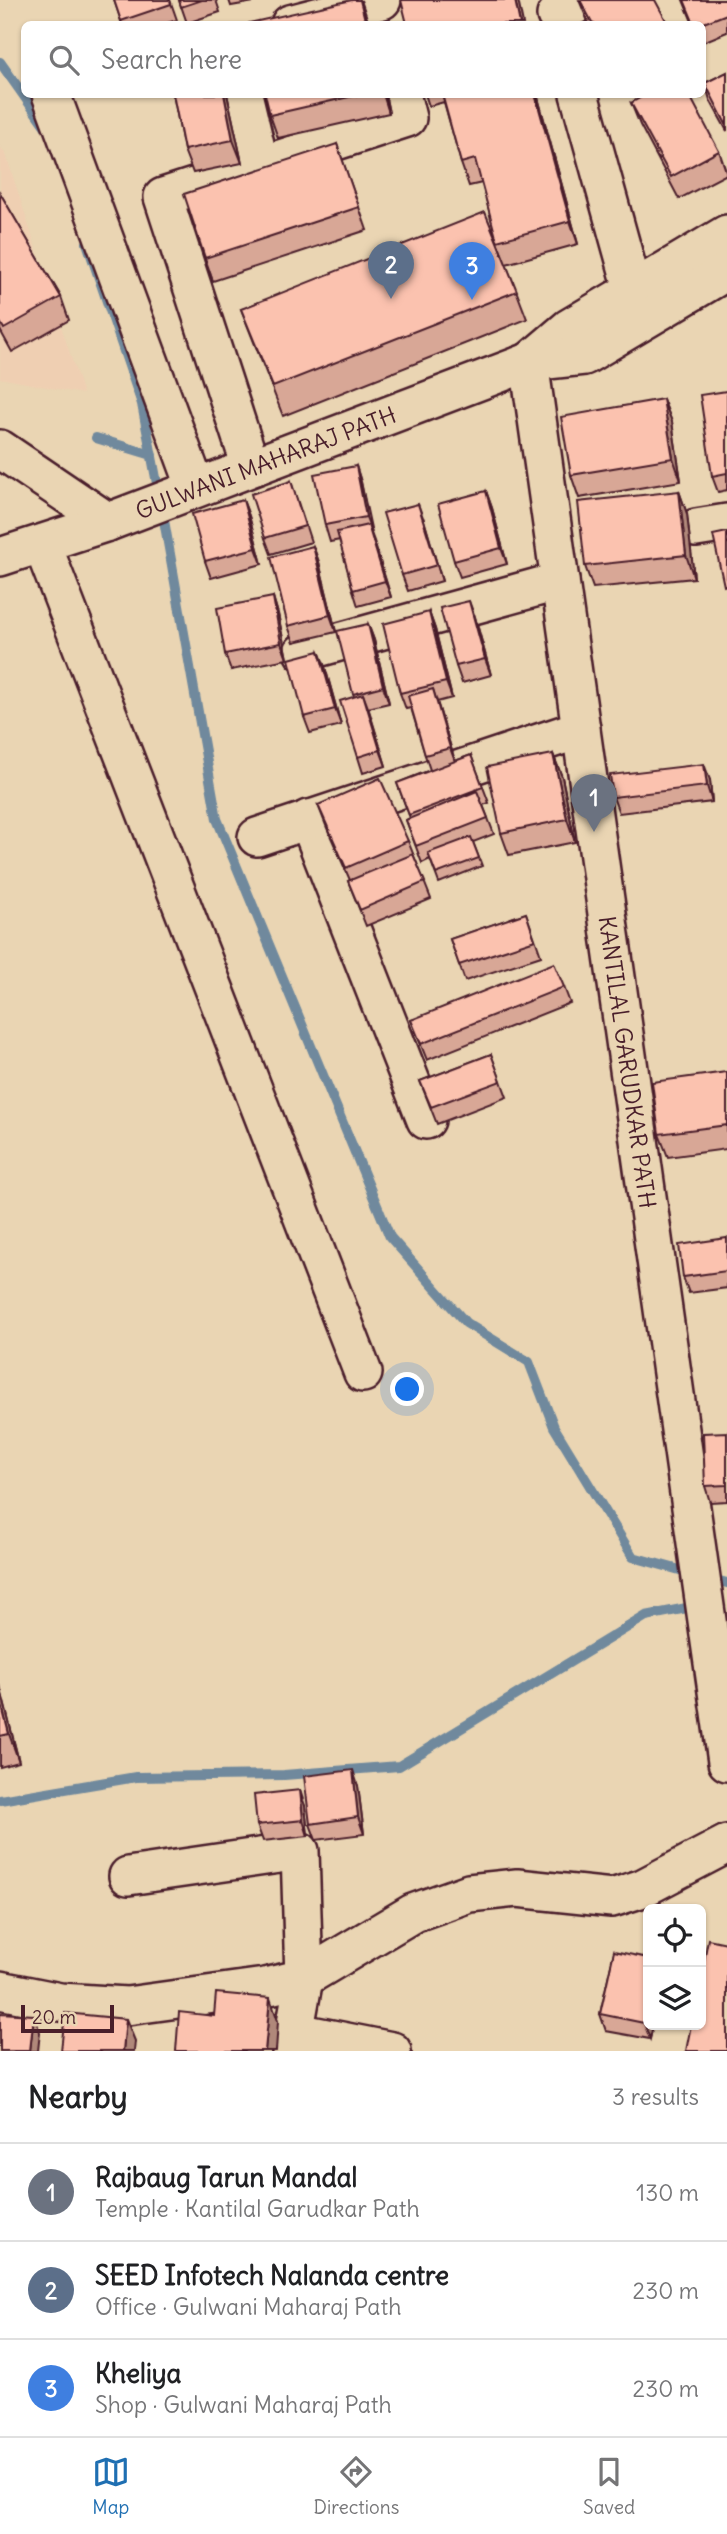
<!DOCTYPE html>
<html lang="en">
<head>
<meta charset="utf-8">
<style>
	body { margin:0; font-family:Delius,sans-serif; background:#f2f2f2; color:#202124 }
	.controls { position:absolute; right:21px; bottom:21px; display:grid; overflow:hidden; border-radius:10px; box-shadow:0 2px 5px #0004 }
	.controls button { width:63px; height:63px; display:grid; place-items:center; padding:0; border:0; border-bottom:2px solid #e0e0e0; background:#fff; color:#202124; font:35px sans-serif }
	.scale { position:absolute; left:21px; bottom:18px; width:93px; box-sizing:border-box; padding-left:7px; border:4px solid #4a1f2b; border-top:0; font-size:19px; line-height:24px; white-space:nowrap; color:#4a1f2b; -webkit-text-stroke:5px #ead5b3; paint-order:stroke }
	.you { position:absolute; left:408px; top:1390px; width:24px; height:24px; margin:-18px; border:5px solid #fff; border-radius:50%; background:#1a73e8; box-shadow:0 0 0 10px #1a73e833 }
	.badge { display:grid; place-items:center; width:46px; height:46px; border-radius:50%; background:#1f6fb2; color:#fff; font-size:23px; font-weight:700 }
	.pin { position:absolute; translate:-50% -58px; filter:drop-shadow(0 2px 4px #0008) }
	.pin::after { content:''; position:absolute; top:37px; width:24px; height:21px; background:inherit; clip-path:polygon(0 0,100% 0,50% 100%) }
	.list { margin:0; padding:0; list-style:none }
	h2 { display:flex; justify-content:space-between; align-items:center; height:91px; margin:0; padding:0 28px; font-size:30px }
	h2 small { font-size:23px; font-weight:400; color:#757577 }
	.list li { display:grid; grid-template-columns:46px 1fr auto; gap:21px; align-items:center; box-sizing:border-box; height:98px; padding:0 28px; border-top:2px solid #e0e0e0 }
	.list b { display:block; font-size:26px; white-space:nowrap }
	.list p { margin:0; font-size:23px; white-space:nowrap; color:#757577 }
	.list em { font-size:23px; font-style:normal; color:#757577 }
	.icon { flex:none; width:38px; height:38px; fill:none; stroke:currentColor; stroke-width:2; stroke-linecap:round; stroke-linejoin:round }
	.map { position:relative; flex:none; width:727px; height:2051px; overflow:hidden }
	.search { position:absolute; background:#fff; box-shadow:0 2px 5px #0004; left:21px; right:21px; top:21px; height:77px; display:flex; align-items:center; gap:18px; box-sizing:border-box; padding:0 24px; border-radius:10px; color:#757577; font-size:26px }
	.sheet { height:385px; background:#fff }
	nav { display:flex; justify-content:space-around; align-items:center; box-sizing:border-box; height:98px; border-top:2px solid #e0e0e0; background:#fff; font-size:19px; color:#757577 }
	nav a { display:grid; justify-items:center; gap:4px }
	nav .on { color:#1f6fb2 }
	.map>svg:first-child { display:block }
</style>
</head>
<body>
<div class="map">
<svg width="727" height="2051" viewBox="0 0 727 2051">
	<rect width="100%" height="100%" fill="#ead5b3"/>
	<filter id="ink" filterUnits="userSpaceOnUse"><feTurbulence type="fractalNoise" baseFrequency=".0143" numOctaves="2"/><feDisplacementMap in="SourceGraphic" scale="14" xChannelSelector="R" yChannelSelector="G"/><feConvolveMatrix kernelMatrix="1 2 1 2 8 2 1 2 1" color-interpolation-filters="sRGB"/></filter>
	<g filter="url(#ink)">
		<!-- built -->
		<path fill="#efcfb2" d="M 0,146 L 6,155 L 83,394 L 0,378 Z"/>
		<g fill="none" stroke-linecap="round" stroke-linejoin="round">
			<!-- stream -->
			<path stroke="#6f899d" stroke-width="10" d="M 0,62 L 46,127
				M 87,243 L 142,404 L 159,494
				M 96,438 L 152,455
				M 162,509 L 217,819 L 390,1237 L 466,1323 L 529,1362 L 554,1427 L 633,1557 L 694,1574
				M 709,1578 L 727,1583
				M 0,1800 L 136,1777 L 284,1775 L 399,1766 L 646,1616 L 697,1606"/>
			<defs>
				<g id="minor">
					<path d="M 556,15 L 585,0"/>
					<path d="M 290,24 L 382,0"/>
					<path d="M 51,94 L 196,488"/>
					<path d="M 243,94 L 260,165"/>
					<path d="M 579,94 L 633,289"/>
					<path id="s1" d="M 529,362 L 727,1762"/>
					<path d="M 529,362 L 569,328 L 727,234"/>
					<path d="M 0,449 L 108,522"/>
					<path d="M 251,467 L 163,197 L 407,118 L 401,94"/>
					<path d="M 696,528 L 727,523"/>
					<path d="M 42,544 L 363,1373"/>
					<path id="s2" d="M 0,557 L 108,522 L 529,362 L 584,356 L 727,271"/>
					<path d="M 303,652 L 560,581"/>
					<path d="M 308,819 L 426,1120"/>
					<path d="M 257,837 L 581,729"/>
					<path d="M 128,1876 L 300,1851 L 304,1978 L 291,2051"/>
					<path d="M 0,1990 L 60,2002 L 127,2006 L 265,1987 L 304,1978 L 413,1913 L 469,1893 L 517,1888 L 612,1898 L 643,1888 L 727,1844"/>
					<path d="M 296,2032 L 392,2051"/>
				</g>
			</defs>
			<!-- minor casing -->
			<use href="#minor" stroke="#4a1f2b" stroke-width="42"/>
			<!-- minor -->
			<use href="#minor" stroke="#ead5b3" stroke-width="37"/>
		</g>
		<!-- wall -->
		<path fill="#d8a796" stroke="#4a1f2b" stroke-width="2" d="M 114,0 L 170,0 L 177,20 L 164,24 L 122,24 Z
			M 179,0 L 216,0 L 220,12 L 187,23 Z
			M 229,0 L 265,0 L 231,6 Z
			M 579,0 L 580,0 L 668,24 L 589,24 Z
			M 683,0 L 727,0 L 727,32 L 703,42 L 703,24 L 693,24 Z
			M 727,72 L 727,131 L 710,100 L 705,83 Z
			M 173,94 L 227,94 L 242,163 L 193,173 L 184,150 Z
			M 265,94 L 385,94 L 389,113 L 278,138 L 270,115 Z
			M 425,94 L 537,94 L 578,244 L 506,264 L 527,319 L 283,416 L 241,309 L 504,260 L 497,241 L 482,183 L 469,186 L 461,163 L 444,102 L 429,106 Z
			M 631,103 L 719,151 L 727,174 L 679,199 L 640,125 Z
			M 337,144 L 367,230 L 213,281 L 205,258 Z
			M 0,193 L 61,297 L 69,320 L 12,352 L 0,330 Z
			M 727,391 L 727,490 L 718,492 L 712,476 Z
			M 663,399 L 672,422 L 681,481 L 579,498 L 571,475 Z
			M 356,466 L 361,482 L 371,534 L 391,597 L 358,606 L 353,590 L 340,540 L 330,542 L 325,525 Z
			M 291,481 L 311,542 L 271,554 L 265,538 Z
			M 486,491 L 492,508 L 507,564 L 460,577 L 454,561 Z
			M 679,491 L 687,514 L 694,578 L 593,588 L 585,566 Z
			M 243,500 L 249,516 L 262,564 L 211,578 L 205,561 Z
			M 424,520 L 442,581 L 408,591 L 402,575 Z
			M 313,546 L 319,562 L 336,632 L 294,642 L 288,626 Z
			M 273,597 L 278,614 L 287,659 L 231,670 L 225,654 Z
			M 429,612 L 435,629 L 452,698 L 437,702 L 455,761 L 471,755 L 489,803 L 483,805 L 494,834 L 473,842 L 482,866 L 439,883 L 430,859 L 422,863 L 406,820 L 410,818 L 397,783 L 430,770 L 425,755 L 411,708 L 406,709 L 400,693 Z
			M 475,617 L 491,675 L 462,683 L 456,666 Z
			M 368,624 L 374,640 L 389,703 L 368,708 L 386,766 L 363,773 L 358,757 L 354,697 L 353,694 Z
			M 319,651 L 325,667 L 341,725 L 310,733 L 304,717 Z
			M 553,754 L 562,777 L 575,842 L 509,855 L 501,833 Z
			M 710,780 L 712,802 L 619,813 L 613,797 Z
			M 318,805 L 408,841 L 431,899 L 366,926 L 348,881 L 350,880 L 327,828 Z
			M 526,913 L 541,956 L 465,981 L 450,939 Z
			M 564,987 L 570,1003 L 427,1060 L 411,1020 Z
			M 491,1054 L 507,1097 L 437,1124 L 420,1081 Z
			M 727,1072 L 727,1149 L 668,1157 L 659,1134 Z
			M 727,1238 L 727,1288 L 689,1293 L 683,1277 Z
			M 727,1432 L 727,1501 L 710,1502 L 705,1486 Z
			M 0,1686 L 19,1762 L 0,1767 Z
			M 358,1786 L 364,1834 L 316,1840 L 310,1824 Z
			M 305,1806 L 308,1836 L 263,1841 L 257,1825 Z
			M 614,1951 L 648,2025 L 653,2025 L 650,2039 L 606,2031 L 600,2014 Z"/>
		<!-- shaded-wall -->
		<path fill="#b0887a" stroke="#4a1f2b" stroke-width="2" d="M 361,0 L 369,24 L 366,24 Z
			M 515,0 L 518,0 L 523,24 L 520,24 Z
			M 224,94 L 227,94 L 242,163 L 233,140 Z
			M 383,94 L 385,94 L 389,113 Z
			M 535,94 L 537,94 L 578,244 L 570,221 Z
			M 663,399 L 672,422 L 681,481 L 673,458 Z
			M 356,466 L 361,482 L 372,533 L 366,517 Z
			M 486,491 L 492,508 L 507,564 L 501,548 Z
			M 679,491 L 687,514 L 694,578 L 686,555 Z
			M 243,500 L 249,516 L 262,564 L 256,548 Z
			M 418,504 L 424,520 L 442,581 L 437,565 Z
			M 368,525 L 374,541 L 391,597 L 385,581 Z
			M 313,546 L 319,562 L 336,632 L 330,615 Z
			M 273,597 L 278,614 L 287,659 L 281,643 Z
			M 469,601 L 475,617 L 491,675 L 485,659 Z
			M 429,612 L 435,629 L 452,698 L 446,682 Z
			M 368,624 L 374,640 L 389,703 L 383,686 Z
			M 319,651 L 325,667 L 341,725 L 335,709 Z
			M 433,689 L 438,705 L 456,764 L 450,748 Z
			M 363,694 L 369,710 L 386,766 L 380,750 Z
			M 553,754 L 562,777 L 575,842 L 567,819 Z
			M 704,764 L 710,780 L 712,802 L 707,786 Z
			M 0,1686 L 19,1762 L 9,1734 L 0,1699 Z
			M 353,1770 L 358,1786 L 364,1834 L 358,1817 Z
			M 300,1790 L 305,1806 L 308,1836 L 303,1820 Z
			M 270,1998 L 278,2021 L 276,2051 L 265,2051 Z
			M 648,2004 L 648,2025 L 653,2025 L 650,2039 L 644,2023 Z
			M 34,2015 L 40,2032 L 38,2051 L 30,2051 Z
			M 126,2019 L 135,2041 L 134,2051 L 123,2051 Z"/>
		<!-- building -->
		<path fill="#fbc2af" stroke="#4a1f2b" stroke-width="2" d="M 114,0 L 170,0 L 171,4 L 121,21 Z
			M 179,0 L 202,0 L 181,7 Z
			M 352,0 L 360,0 L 366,24 L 249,24 L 249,23 Z
			M 401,0 L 515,0 L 520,24 L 407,24 Z
			M 580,0 L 655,0 L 668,24 L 593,24 Z
			M 684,0 L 727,0 L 727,14 L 701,24 L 694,24 Z
			M 727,72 L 727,126 L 705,83 Z
			M 173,94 L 224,94 L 233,140 L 184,150 Z
			M 265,94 L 362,94 L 270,115 Z
			M 442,94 L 535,94 L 570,221 L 497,241 L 475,159 L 461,163 Z
			M 647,94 L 689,94 L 719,151 L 671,177 L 631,103 Z
			M 337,144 L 359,207 L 205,258 L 184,194 Z
			M 0,193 L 61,297 L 4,329 L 0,322 Z
			M 485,212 L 517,291 L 273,387 L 241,309 Z
			M 727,391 L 727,473 L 712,476 L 700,395 Z
			M 663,399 L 673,458 L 571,475 L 561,417 Z
			M 356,466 L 366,517 L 325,525 L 314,474 Z
			M 291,481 L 305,526 L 265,538 L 251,494 Z
			M 486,491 L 501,548 L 454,561 L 438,504 Z
			M 679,491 L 686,555 L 585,566 L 578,502 Z
			M 243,500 L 256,548 L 205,561 L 192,514 Z
			M 418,504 L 437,565 L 402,575 L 383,513 Z
			M 368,525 L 385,581 L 353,590 L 337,532 Z
			M 727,532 L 727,585 L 724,586 L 713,535 Z
			M 313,546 L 330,615 L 288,626 L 271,557 Z
			M 273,597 L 281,643 L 225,654 L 217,608 Z
			M 469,601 L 485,659 L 456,666 L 440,608 Z
			M 429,612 L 446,682 L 400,693 L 383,624 Z
			M 368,624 L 383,686 L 353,694 L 337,631 Z
			M 319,651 L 335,709 L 304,717 L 289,659 Z
			M 433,689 L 450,748 L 425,755 L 408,696 Z
			M 363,694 L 380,750 L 358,757 L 340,701 Z
			M 553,754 L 567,819 L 501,833 L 487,767 Z
			M 471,755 L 483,787 L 409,815 L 397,783 Z
			M 704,764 L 707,786 L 613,797 L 610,775 Z
			M 380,778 L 408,841 L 346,868 L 318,805 Z
			M 477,791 L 488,818 L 416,846 L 406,820 Z
			M 471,837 L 479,858 L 436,874 L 428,853 Z
			M 413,854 L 425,882 L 360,910 L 348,881 Z
			M 526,913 L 535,940 L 459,965 L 450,939 Z
			M 554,963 L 564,987 L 421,1044 L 411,1020 Z
			M 491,1054 L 501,1081 L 431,1107 L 420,1081 Z
			M 727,1072 L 727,1125 L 659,1134 L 652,1082 Z
			M 727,1238 L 727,1271 L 683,1277 L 679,1245 Z
			M 727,1432 L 727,1485 L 705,1486 L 703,1433 Z
			M 0,1699 L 9,1734 L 0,1736 Z
			M 353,1770 L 358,1817 L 310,1824 L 304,1776 Z
			M 300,1790 L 303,1820 L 257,1825 L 254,1795 Z
			M 708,1939 L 727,1943 L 727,2051 L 686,2051 L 691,2025 L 701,2025 L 701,1977 Z
			M 614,1951 L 648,1958 L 648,2004 L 644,2023 L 600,2014 Z
			M 216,1993 L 270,1998 L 265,2051 L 176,2051 L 179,2012 L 214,2016 Z
			M 0,2013 L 34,2015 L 30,2051 L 0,2051 Z
			M 65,2013 L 126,2019 L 123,2051 L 61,2051 Z"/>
	</g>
	<g text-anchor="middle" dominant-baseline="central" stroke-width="6" stroke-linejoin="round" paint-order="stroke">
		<!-- street labels -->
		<g font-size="23" fill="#4a1f2b" stroke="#ead5b3">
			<text stroke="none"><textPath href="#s2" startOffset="282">GULWANI MAHARAJ PATH</textPath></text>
			<text stroke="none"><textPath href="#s1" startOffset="707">KANTILAL GARUDKAR PATH</textPath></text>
		</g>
	</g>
</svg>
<div class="controls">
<button><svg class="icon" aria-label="locate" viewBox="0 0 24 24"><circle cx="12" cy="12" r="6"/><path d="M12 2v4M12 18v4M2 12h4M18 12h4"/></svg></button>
<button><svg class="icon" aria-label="layers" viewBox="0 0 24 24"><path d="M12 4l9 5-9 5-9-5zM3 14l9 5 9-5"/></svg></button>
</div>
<div class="scale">20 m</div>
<div class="you"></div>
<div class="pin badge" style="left:594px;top:832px;background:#6b7280">1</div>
<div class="pin badge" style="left:391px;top:299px;background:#5c6f8a">2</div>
<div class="pin badge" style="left:472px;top:300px;background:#3f7fe0">3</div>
<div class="search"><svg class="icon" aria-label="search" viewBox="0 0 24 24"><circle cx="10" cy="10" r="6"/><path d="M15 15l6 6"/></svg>Search here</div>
</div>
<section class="sheet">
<h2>Nearby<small>3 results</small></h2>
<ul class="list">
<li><span class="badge" style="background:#6b7280">1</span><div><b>Rajbaug Tarun Mandal</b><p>Temple · Kantilal Garudkar Path</p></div><em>130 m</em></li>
<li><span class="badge" style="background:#5c6f8a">2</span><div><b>SEED Infotech Nalanda centre</b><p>Office · Gulwani Maharaj Path</p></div><em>230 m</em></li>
<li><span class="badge" style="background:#3f7fe0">3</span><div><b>Kheliya</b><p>Shop · Gulwani Maharaj Path</p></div><em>230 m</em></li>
</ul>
</section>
<nav>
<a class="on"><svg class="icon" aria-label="map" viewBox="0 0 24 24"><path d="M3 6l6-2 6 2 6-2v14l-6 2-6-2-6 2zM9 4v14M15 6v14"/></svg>Map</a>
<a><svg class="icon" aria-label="directions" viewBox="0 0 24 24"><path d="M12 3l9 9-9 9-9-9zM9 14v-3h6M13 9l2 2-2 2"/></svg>Directions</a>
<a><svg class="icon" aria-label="saved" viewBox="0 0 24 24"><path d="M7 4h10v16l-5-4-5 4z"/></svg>Saved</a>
</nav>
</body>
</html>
